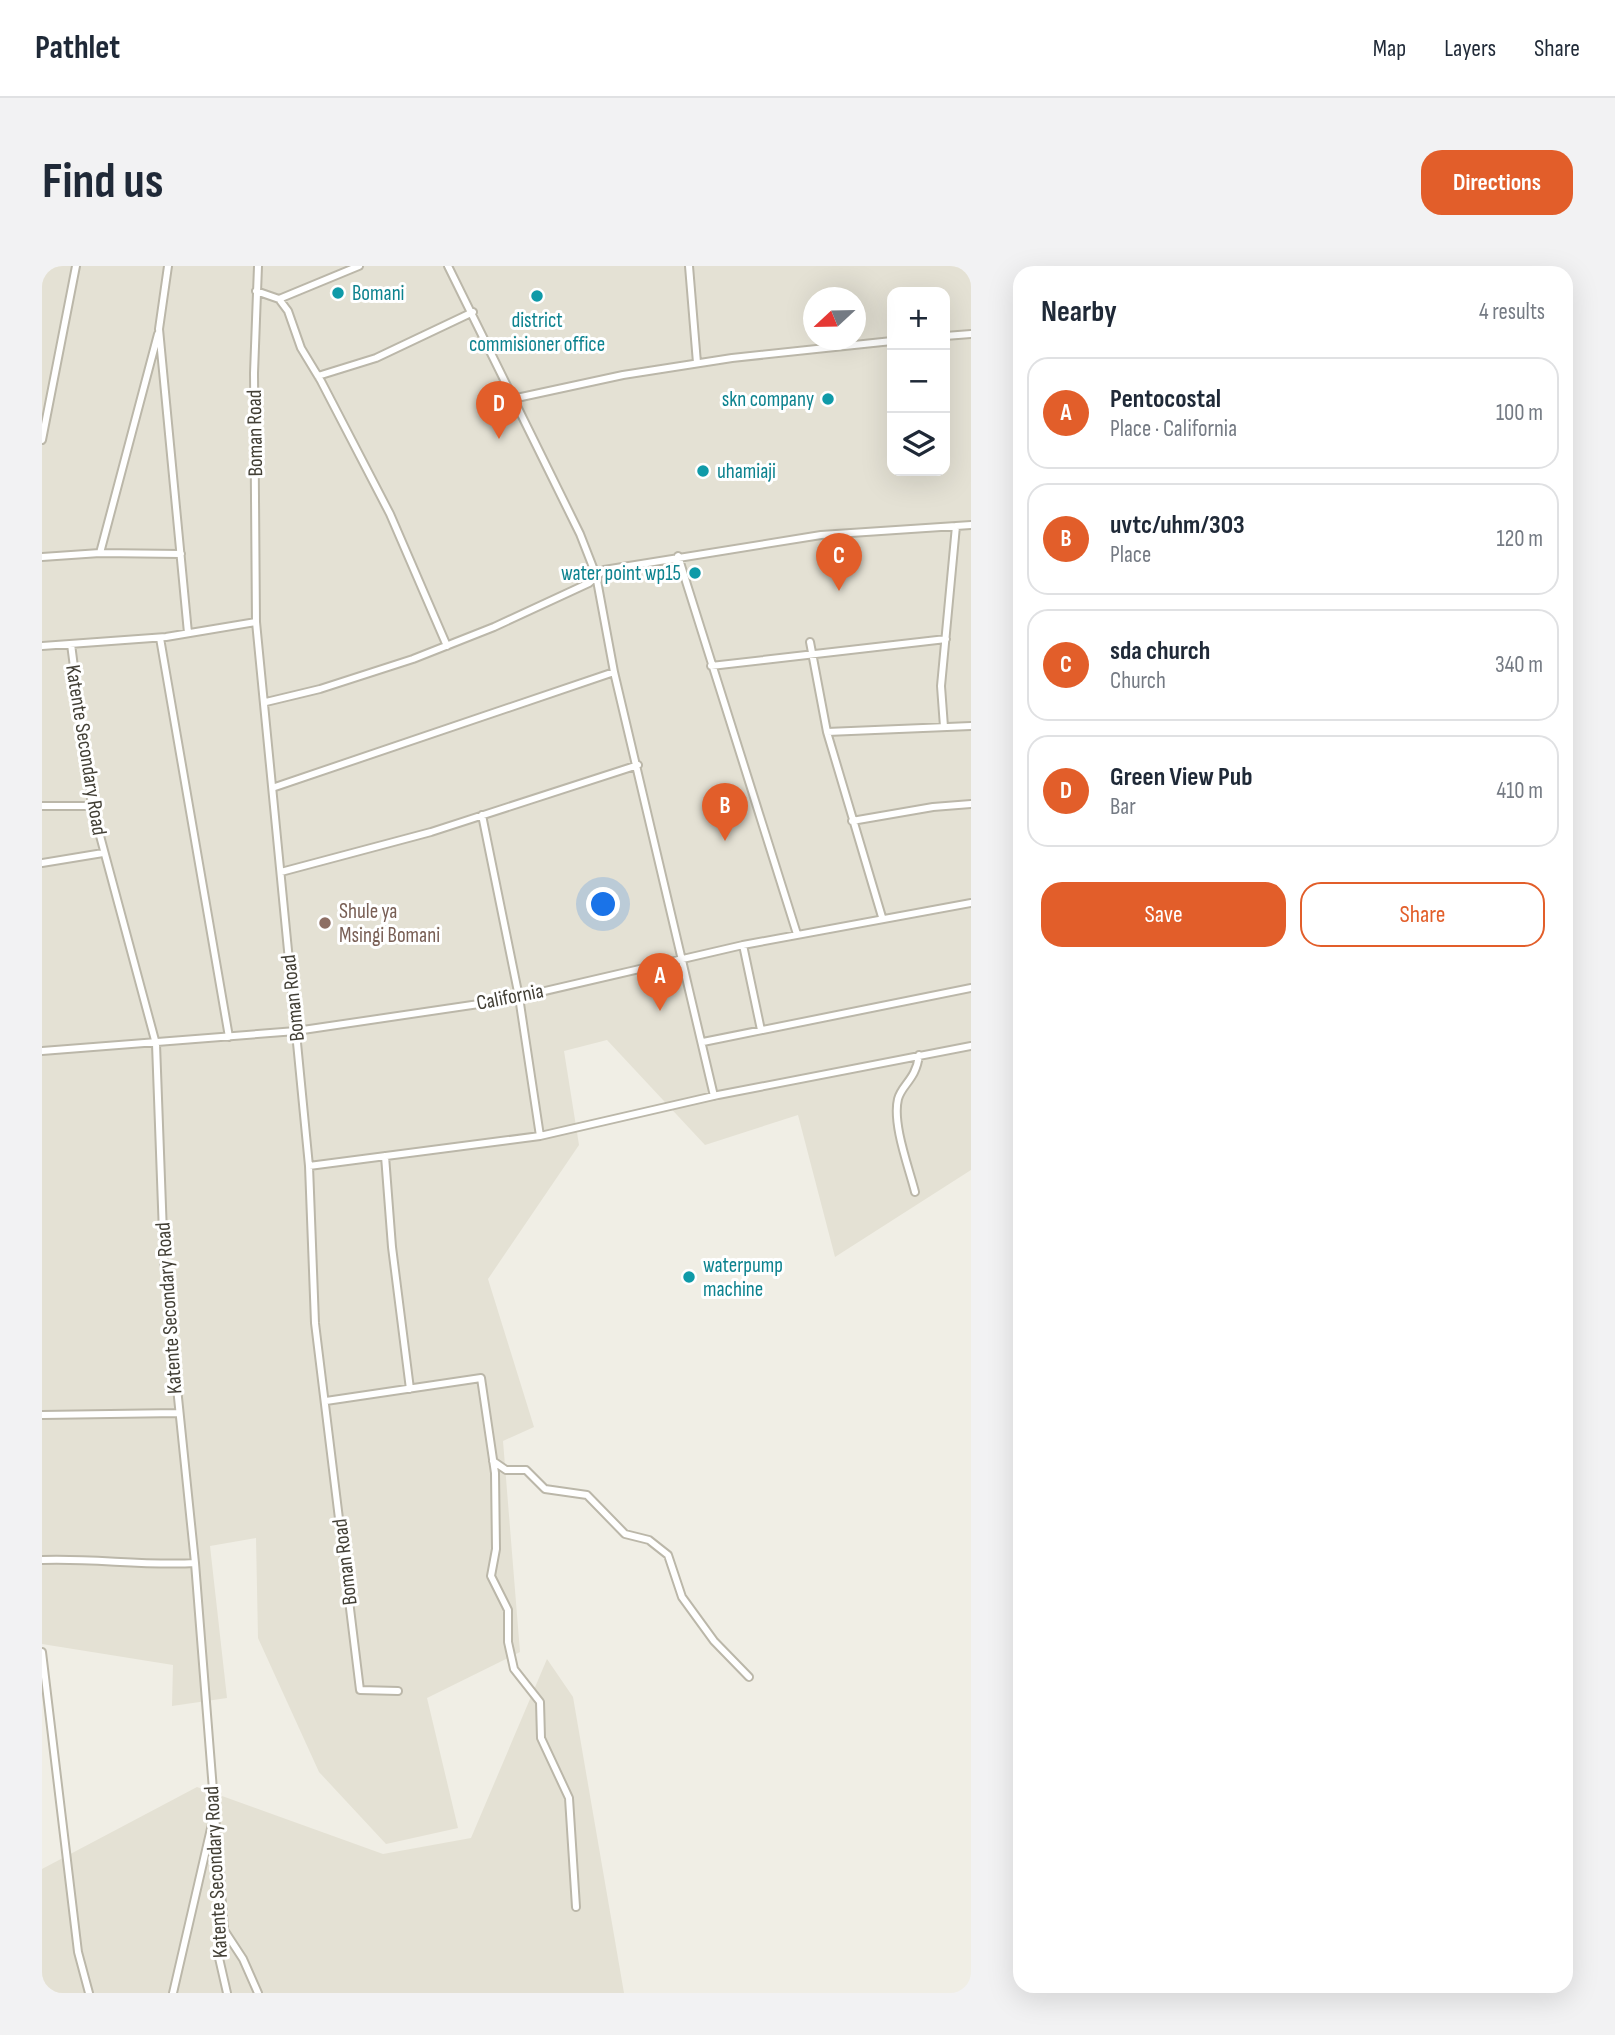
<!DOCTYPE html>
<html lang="en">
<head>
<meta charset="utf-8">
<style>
	body { margin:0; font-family:"Sofia Sans Condensed",sans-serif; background:#f2f2f3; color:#1f2937 }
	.controls { position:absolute; right:21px; top:21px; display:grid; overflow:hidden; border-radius:14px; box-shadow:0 7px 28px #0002 }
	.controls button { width:63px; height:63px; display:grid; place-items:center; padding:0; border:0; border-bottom:2px solid #e0e1e3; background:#fff; color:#1f2937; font:35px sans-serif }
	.compass { position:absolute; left:761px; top:21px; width:63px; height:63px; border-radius:50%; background:#fff; box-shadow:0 7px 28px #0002; rotate:248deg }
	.you { position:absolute; left:562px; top:639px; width:24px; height:24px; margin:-18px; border:5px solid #fff; border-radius:50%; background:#1a73e8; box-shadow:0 0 0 10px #1a73e833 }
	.badge { display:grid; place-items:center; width:46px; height:46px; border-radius:50%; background:#e25e2a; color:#fff; font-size:23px; font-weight:700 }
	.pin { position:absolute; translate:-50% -58px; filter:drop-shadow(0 2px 4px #0008) }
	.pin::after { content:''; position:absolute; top:37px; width:24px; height:21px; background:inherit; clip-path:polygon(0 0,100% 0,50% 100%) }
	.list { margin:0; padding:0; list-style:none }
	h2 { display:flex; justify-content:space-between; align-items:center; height:91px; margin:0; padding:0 28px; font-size:30px }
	h2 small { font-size:23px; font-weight:400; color:#747a83 }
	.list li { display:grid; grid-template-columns:46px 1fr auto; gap:21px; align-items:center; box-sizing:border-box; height:112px; margin:0 14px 14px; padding:0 14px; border:2px solid #e0e1e3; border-radius:21px }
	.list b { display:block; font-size:26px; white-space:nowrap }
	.list p { margin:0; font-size:23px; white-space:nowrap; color:#747a83 }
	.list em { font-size:23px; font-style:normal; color:#747a83 }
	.actions { display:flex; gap:14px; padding:21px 28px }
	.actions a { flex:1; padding:16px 0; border:2px solid #e25e2a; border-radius:21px; text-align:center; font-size:24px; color:#e25e2a }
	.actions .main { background:#e25e2a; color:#fff }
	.icon { flex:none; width:38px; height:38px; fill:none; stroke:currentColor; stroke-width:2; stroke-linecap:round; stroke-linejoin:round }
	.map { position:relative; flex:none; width:929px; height:1727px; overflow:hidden; border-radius:21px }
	header { display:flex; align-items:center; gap:42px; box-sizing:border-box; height:98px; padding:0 35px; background:#fff; border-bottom:2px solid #e0e1e3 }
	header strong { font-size:33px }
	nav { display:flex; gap:38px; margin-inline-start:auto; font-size:24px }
	.intro { display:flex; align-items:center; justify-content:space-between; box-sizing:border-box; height:168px; padding:0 42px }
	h1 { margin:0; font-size:49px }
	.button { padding:18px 32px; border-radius:21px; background:#e25e2a; color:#fff; font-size:24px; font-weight:700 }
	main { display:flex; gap:42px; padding:0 42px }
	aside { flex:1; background:#fff; border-radius:21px; box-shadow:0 7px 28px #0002 }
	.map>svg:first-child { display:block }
</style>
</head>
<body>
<header>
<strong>Pathlet</strong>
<nav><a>Map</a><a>Layers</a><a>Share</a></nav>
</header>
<div class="intro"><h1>Find us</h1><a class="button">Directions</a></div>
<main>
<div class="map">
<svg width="929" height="1727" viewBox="0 0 929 1727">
	<rect width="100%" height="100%" fill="#f0eee5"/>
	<!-- residential -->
	<path fill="#e4e1d4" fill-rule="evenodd" d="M 0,0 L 929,0 L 929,904 L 793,991 L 756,849 L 663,879 L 565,774 L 522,785 L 537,879 L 446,1013 L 492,1161 L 461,1175 L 478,1386 L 385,1432 L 416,1562 L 344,1578 L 277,1506 L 216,1372 L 214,1272 L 168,1280 L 185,1432 L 130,1440 L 131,1399 L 0,1378 ZM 850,26 L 903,26 L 903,205 L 850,205 ZM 772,32 L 814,32 L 814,74 L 772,74 Z
		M 505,1393 L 531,1431 L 582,1727 L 0,1727 L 0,1603 L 155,1521 L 341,1588 L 429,1572 Z"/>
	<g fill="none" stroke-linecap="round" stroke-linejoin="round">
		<defs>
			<path id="minor" d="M 126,0 L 117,63 L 146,367
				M 216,0 L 212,107 L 214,356 L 267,900 L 273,1057 L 318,1424 L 356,1425
				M 406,0 L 538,268 L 554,309 L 572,406 L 672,830
				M 647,0 L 655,97
				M 214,25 L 237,33 L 246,45 L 259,82 L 279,115 L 348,248 L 405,380
				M 237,33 L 317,0
				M 903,70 L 929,68
				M 276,110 L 334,92 L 431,46
				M 470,133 L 581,109 L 690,92 L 850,75
				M 0,174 L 34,0
				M 58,287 L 116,68
				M 636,290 L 755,668
				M 0,291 L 58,287 L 139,288
				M 118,372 L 187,771
				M 768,376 L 785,466 L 840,651
				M 29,378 L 50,540 L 114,778 L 122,995 L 153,1297 L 182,1663 L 177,1692 L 185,1727
				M 0,380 L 124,371 L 214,356
				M 669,400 L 904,373
				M 224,436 L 278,423 L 371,393 L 452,361 L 547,317 L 562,304 L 779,269 L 929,259
				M 902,461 L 899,420 L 914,260
				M 785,466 L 929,460
				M 233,521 L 572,406
				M 0,540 L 50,540
				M 440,549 L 477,731 L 498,870
				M 810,555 L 891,541 L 929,538
				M 0,597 L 61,587
				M 239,606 L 389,566 L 596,499
				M 701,679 L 719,764
				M 661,776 L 929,722
				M 0,785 L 254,765 L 464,734 L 701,679 L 929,637
				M 343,890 L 350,981 L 368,1123
				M 267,900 L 498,870 L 676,829 L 929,780
				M 873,926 C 867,902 850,858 856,833 C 860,818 874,814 877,789
				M 284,1135 L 439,1112 L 453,1207 L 454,1283 L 449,1310 L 466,1344 L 466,1376 L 472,1403 L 498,1436 L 499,1472 L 527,1532 L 534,1641
				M 0,1149 L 136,1147
				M 451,1195 L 464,1204 L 484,1204 L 503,1223 L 545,1229 L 583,1268 L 607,1274 L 626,1289 L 640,1331 L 672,1375 L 707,1411
				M 0,1294 C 51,1292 102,1300 153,1297
				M 0,1386 L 36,1686 L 47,1727
				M 182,1664 L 201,1693 L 216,1727
				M 131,1727 L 170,1558"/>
		</defs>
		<!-- minor casing -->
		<use href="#minor" stroke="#bbb7a9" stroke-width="10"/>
		<!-- minor -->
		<use href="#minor" stroke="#fff" stroke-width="6"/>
	</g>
	<!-- markers -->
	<g fill="#0f9aa8" stroke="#fff" stroke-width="2.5">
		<circle cx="296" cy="27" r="7"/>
		<circle cx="495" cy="30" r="7"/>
		<circle cx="786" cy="133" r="7"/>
		<circle cx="661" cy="205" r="7"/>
		<circle cx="653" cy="307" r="7"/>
		<circle cx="647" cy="1011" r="7"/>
	</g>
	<circle fill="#8d6e63" stroke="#fff" stroke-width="2.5" cx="283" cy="657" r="7"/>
	<g text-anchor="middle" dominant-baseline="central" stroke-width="6" stroke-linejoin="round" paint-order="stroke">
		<!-- culture labels -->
		<g font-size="21" fill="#0d838f" stroke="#fff" text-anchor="start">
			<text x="310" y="27">Bomani</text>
			<text x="495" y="54" text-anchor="middle">district<tspan x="495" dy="24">commisioner office</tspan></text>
			<text x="772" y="133" text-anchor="end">skn company</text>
			<text x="675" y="205">uhamiaji</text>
			<text x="639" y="307" text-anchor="end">water point wp15</text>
			<text x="661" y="999">waterpump<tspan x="661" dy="24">machine</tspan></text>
		</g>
		<!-- street labels -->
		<g font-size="21" fill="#423f35" stroke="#fff">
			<text transform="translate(213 167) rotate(-91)">Boman Road</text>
			<text transform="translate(44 484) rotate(81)">Katente Secondary Road</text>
			<text transform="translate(468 731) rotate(-11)">California</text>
			<text transform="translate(251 732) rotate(-96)">Boman Road</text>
			<text transform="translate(127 1042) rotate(-94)">Katente Secondary Road</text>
			<text transform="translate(303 1296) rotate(-97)">Boman Road</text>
			<text transform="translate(174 1606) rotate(-93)">Katente Secondary Road</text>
		</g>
		<!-- education labels -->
		<g font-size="21" fill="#785e54" stroke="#fff" text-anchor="start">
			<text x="297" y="645">Shule ya<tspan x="297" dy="24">Msingi Bomani</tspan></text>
		</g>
	</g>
</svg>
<div class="controls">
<button>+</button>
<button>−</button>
<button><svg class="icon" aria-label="layers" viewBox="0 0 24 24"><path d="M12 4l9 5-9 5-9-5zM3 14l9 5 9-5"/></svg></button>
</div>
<svg class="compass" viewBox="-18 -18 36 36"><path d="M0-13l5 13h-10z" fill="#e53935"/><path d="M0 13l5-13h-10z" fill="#747a83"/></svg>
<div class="you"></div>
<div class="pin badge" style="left:618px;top:745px">A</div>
<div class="pin badge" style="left:683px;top:575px">B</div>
<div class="pin badge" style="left:797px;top:325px">C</div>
<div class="pin badge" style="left:457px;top:173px">D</div>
</div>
<aside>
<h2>Nearby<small>4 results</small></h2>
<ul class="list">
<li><span class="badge">A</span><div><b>Pentocostal</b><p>Place · California</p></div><em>100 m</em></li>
<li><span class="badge">B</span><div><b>uvtc/uhm/303</b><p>Place</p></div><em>120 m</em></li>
<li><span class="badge">C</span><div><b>sda church</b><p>Church</p></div><em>340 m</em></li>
<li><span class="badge">D</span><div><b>Green View Pub</b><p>Bar</p></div><em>410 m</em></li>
</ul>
<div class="actions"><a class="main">Save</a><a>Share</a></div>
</aside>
</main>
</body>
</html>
